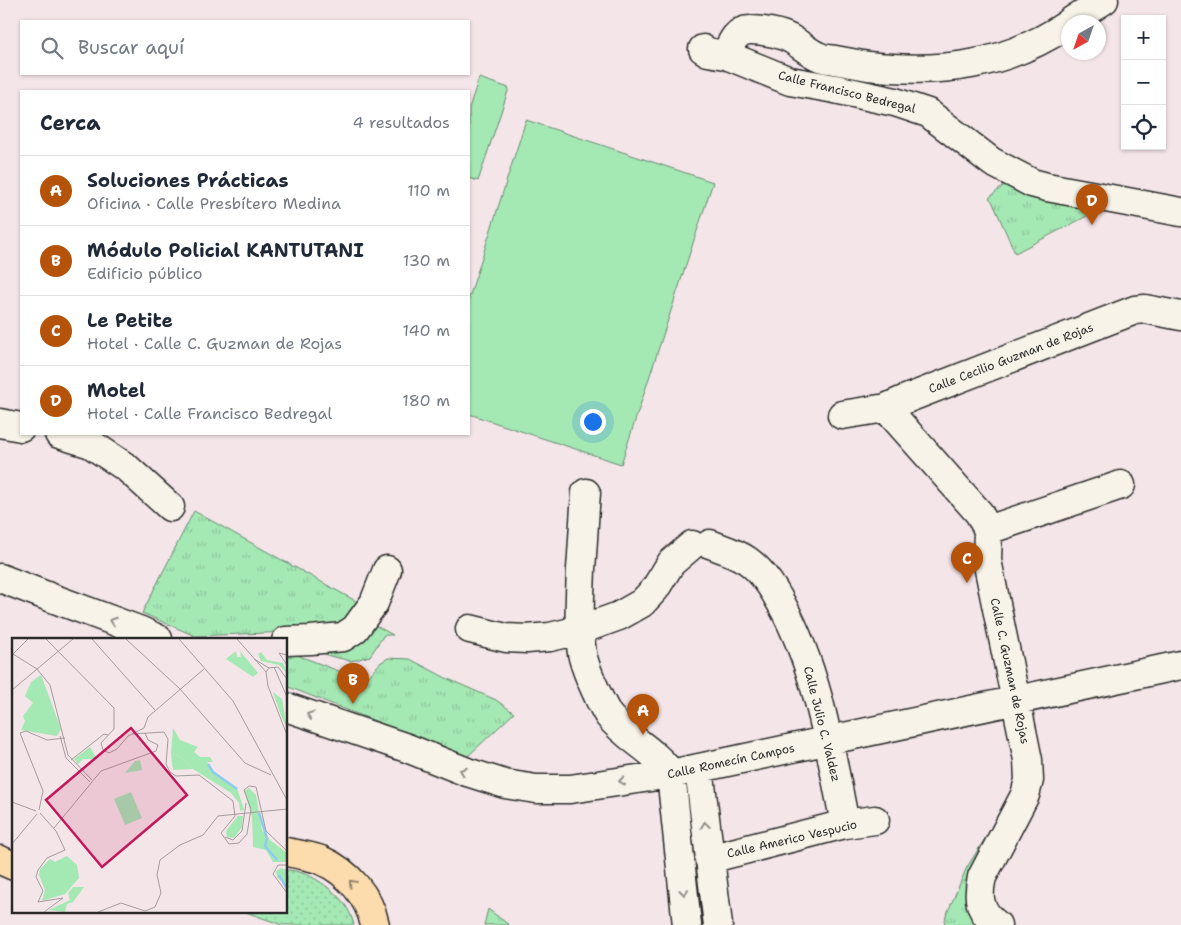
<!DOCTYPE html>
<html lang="es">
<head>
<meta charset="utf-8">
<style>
	body { margin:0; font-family:"Shantell Sans",sans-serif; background:#f6f6f7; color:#1f2937 }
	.controls { position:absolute; right:15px; top:15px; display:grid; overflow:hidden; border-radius:0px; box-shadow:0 1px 4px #0004 }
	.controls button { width:45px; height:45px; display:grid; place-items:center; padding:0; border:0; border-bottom:1px solid #e0e1e3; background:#fff; color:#1f2937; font:25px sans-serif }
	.compass { position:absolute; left:1061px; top:15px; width:45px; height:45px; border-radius:50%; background:#fff; box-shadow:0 1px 4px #0004; rotate:220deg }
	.you { position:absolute; left:592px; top:421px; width:18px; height:18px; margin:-12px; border:4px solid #fff; border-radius:50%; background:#1a73e8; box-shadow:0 0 0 8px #1a73e833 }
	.badge { display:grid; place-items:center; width:32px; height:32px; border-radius:50%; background:#b45309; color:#fff; font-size:16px; font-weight:700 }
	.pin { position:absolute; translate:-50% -41px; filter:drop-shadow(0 1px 2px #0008) }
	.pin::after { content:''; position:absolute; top:26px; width:18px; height:15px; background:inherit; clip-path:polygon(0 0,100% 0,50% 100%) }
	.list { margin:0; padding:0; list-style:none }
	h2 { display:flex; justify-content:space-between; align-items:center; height:65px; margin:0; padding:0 20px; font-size:21px }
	h2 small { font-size:16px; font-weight:400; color:#747a83 }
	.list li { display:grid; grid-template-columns:32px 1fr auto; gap:15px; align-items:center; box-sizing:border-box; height:70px; padding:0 20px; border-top:1px solid #e0e1e3 }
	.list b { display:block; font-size:19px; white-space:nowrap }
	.list p { margin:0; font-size:16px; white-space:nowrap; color:#747a83 }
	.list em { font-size:16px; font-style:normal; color:#747a83 }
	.icon { flex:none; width:28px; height:28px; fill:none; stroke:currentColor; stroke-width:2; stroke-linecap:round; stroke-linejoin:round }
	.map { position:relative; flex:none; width:1181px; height:925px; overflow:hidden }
	.search { position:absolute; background:#fff; box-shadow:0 1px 4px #0004; left:20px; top:20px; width:450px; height:55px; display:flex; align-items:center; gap:12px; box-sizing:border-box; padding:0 18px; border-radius:0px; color:#747a83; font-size:19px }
	.panel { position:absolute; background:#fff; box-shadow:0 1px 4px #0004; left:20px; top:90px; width:450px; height:345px; border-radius:0px }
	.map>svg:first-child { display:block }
</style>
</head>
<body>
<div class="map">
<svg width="1181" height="925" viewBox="0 0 1181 925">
	<defs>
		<pattern id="grass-dots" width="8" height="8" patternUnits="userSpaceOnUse" patternTransform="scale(1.25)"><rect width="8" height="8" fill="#a4e8b4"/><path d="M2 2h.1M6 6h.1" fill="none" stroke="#8dc79b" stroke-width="1.8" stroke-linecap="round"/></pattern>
		<pattern id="park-tufts" width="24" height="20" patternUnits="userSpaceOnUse" patternTransform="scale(1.25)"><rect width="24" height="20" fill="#a4e8b4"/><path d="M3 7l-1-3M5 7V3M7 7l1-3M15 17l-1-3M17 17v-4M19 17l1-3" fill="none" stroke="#8dc79b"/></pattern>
	</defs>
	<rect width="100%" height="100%" fill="#f4e5e9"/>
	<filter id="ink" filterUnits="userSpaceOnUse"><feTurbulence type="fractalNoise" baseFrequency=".02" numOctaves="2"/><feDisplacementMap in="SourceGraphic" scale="10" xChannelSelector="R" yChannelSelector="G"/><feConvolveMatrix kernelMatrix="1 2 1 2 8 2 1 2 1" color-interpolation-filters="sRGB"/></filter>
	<g filter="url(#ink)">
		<!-- grass -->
		<path fill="url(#grass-dots)" stroke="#688a70" d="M 286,870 C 307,870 331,887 344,903 C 349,910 352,917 354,925 L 282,925 L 243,911 L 286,911 Z"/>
		<!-- park -->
		<path fill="url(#park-tufts)" stroke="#688a70" d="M 1012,182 L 1101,205 L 1089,215 L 1015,253 L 992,201 L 989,198 L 1004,185 Z
			M 194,511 L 361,604 L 335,630 L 195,636 L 142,613 Z
			M 369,622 L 393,635 L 384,635 L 370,656 L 351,661 L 330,656 L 305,646 Z
			M 286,652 L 289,652 L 357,678 L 369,676 L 380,663 L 388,658 L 410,659 L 446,678 L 496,700 L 514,713 L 467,757 L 286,686 Z
			M 997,824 L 977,925 L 944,925 L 946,916 L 967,867 L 988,834 Z
			M 488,909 L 509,925 L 484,925 Z"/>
		<!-- garden -->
		<path fill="#a4e8b4" stroke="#688a70" d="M 479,78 L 509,88 L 478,181 L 469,178 L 469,108 Z
			M 526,120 L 713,182 L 621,464 L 469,414 L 469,298 Z"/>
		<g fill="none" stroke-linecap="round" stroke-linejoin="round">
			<defs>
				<path id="minor" d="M 1070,22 L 1104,0
					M 703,49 L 708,52 L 726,55 L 790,81 L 835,89 L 895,102 L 928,113 L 992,162 L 1032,183 L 1047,187 L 1181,212
					M 726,55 C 731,44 735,30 750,30 C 762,30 780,33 791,39 C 800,44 809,53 820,57 C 824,59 830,59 835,60 C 846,62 857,64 868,66 C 942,74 1006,66 1068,24
					M 886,408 L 979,513 L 988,530 L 987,560 L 1028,760 L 1029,780 L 1025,795 L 982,877 C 977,898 979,911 997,925
					M 842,415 L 886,408 L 906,399 L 1135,310 L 1145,309 L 1181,316
					M 0,423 L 21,427
					M 59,434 L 91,444 L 127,468 L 170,507
					M 586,493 C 584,518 583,544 581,569 C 580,597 578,626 582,653 C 585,669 593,685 600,700 C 603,705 606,712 609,716 C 627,739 655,750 671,774 L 687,925
					M 988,530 L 1121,485
					M 710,544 C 723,549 737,553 748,561 C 762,571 773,588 781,603 C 818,670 830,749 845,824
					M 0,578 L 52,598 L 141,631 L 158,639
					M 470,629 L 506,638 L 527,639 L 550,637 L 580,630 L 619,616 L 642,603 L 655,589 L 671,563 L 692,545
					M 286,641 L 311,640 L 343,637 L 355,629 L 374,603 L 387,570
					M 286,707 L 407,748 L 467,772 L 505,784 L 536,789 L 570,789 L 671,774 L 1181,665
					M 699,768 L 718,925
					M 709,859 L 845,824 L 875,820"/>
				<path id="major" d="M 286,852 C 298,854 310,856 321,860 C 348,872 369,896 375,925
					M 0,860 L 14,866"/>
			</defs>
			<!-- minor casing -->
			<use href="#minor" stroke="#2b2b2b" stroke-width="31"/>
			<!-- major casing -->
			<use href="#major" stroke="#2b2b2b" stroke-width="31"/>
			<!-- minor -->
			<use href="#minor" stroke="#f7f3e8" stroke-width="28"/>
			<!-- major -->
			<use href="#major" stroke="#fcdcac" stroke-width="28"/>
		</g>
		<!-- one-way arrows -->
		<defs><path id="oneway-chevron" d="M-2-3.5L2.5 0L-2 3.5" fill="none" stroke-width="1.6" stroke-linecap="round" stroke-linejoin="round" transform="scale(1.25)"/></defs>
		<g stroke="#918f8a">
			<use href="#oneway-chevron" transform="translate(113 621) rotate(-160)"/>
			<use href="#oneway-chevron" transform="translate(310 715) rotate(-161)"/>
			<use href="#oneway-chevron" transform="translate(463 771) rotate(-159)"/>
			<use href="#oneway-chevron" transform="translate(622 781) rotate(172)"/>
			<use href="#oneway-chevron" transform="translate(705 825) rotate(-97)"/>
			<use href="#oneway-chevron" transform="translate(684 892) rotate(84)"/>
		</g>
		<use stroke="#94846c" href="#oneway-chevron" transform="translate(352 883) rotate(-132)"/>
	</g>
	<g text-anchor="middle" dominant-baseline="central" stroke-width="4.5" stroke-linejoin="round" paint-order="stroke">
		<!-- street labels -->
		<g font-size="12" fill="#2b2b2b" stroke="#f7f3e8">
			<text transform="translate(847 92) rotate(14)">Calle Francisco Bedregal</text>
			<text transform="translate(1011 358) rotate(-21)">Calle Cecilio Guzman de Rojas</text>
			<text transform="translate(1010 671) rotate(78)">Calle C. Guzman de Rojas</text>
			<text transform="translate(822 724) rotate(76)">Calle Julio C. Valdez</text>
			<text transform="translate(731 761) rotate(-12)">Calle Romecín Campos</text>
			<text transform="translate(792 839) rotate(-13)">Calle Americo Vespucio</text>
		</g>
	</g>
	<!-- overview -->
	<g transform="translate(12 638)">
		<rect width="275" height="275" fill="#f4e5e9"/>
		<path d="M 249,14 L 255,22 L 271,25 L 275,35 L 267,27 L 249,23 L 246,16 ZM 261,54 L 270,61 L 275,90 L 269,78 ZM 161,90 L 168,102 L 186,109 L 182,114 L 188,119 L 198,119 L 201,124 L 195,124 L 201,133 L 225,150 L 232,172 L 228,173 L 227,165 L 219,155 L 181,131 L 167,118 L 159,116 ZM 237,150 L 244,157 L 250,192 L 258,202 L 275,215 L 275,224 L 261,224 L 254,212 L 241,209 L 240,179 L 232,153 ZM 269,230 L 275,232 L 275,249 L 265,239 L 264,233 ZM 61,249 L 72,249 L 61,264 L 55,266 L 53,274 L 37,272 L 58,262 L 56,255 Z" fill="#a4e8b4"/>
		<path d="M 224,13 L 225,19 L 229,19 L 228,13 L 246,35 L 241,39 L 214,21 Z" fill="#a4e8b4"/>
		<path d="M 29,37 L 49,91 L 45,98 L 9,92 L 13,83 L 11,78 L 21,65 L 13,58 L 19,44 ZM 78,109 L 85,121 L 71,121 L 66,126 L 62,121 ZM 159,116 L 167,118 L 181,131 L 161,132 ZM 128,122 L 130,132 L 113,135 L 123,123 ZM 226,178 L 231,178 L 230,189 L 222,200 L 215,199 L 214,193 ZM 55,218 L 65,227 L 67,240 L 53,256 L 30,263 L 33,252 L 27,237 L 28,231 L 38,221 L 43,224 Z" fill="#a4e8b4"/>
		<path d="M 119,154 L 130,180 L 113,187 L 102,161 ZM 50,229 L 52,253 L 36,255 L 33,230 Z" fill="#a4e8b4"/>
		<path fill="none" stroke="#8eccef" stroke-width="2.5" d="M 196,126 L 201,134 L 225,151M 247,175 L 255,200 L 253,208 L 265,222M 267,237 L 275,251"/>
		<path fill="none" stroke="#a49b9d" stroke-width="1" d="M 34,1 L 102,70 L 102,91 L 89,105 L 91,112 L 97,115 L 105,111 L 116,98 L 132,90 L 136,79 L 192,31M 80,1 L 143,72M 114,1 L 168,51 L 233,125 L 259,137M 167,1 L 221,63 L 275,162M 225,1 L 254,34M 1,16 L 25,31 L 38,47 L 56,117 L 80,142M 0,17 L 16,1M 275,17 L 267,15 L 275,27M 242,21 L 257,30M 262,29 L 275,59M 275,41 L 266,29 L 257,30 L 254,34 L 256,48 L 275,97M 0,52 L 61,1M 120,96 L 152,94 L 156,101 L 154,126 L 158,134 L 164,138 L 187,137 L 221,163 L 223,178 L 209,195 L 217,206 L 227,205 L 235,196 L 239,171 L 232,152 L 237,148 L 244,149 L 254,193 L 275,213M 48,98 L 54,120 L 78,144M 59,122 L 92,96 L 96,97M 0,164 L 24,173M 27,172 L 31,153 L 8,95 L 14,93 L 35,102 L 53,100M 28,175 L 44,193 L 53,212 L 35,220 L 26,232 L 24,239 L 31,253 L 26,264 L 51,260 L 32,274M 42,190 L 89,133 L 144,113 L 146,107 L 136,102 L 133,95M 213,199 L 221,202 L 230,193 L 234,165M 0,206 L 25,176M 275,227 L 266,227 L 261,236 L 275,255M 86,274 L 109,265 L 133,273 L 143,269 L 149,255 L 145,237 L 148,222 L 168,207 L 191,197 L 206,178 L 275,171"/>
		<path fill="#c2185b" fill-opacity="0.15" stroke="#c2185b" stroke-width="2.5" d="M 119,90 L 175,157 L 90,229 L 34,162 Z"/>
		<rect width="275" height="275" fill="none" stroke="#2b2b2b" stroke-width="2.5"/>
	</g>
</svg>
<div class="controls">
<button>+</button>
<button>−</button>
<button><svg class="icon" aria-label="locate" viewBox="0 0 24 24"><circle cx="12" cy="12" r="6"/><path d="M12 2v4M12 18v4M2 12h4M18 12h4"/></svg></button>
</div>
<svg class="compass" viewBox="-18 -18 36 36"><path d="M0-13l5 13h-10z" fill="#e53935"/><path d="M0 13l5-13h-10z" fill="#747a83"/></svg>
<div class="you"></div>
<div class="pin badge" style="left:643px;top:735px">A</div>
<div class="pin badge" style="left:353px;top:704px">B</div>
<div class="pin badge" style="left:967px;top:583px">C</div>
<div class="pin badge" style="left:1092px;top:225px">D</div>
<div class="search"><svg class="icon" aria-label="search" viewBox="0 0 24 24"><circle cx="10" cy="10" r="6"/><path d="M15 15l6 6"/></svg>Buscar aquí</div>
<section class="panel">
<h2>Cerca<small>4 resultados</small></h2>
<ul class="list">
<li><span class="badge">A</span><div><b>Soluciones Prácticas</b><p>Oficina · Calle Presbítero Medina</p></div><em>110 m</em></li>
<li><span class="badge">B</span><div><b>Módulo Policial KANTUTANI</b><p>Edificio público</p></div><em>130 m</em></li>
<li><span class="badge">C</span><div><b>Le Petite</b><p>Hotel · Calle C. Guzman de Rojas</p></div><em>140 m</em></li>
<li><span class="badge">D</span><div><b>Motel</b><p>Hotel · Calle Francisco Bedregal</p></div><em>180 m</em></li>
</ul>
</section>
</div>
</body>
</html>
